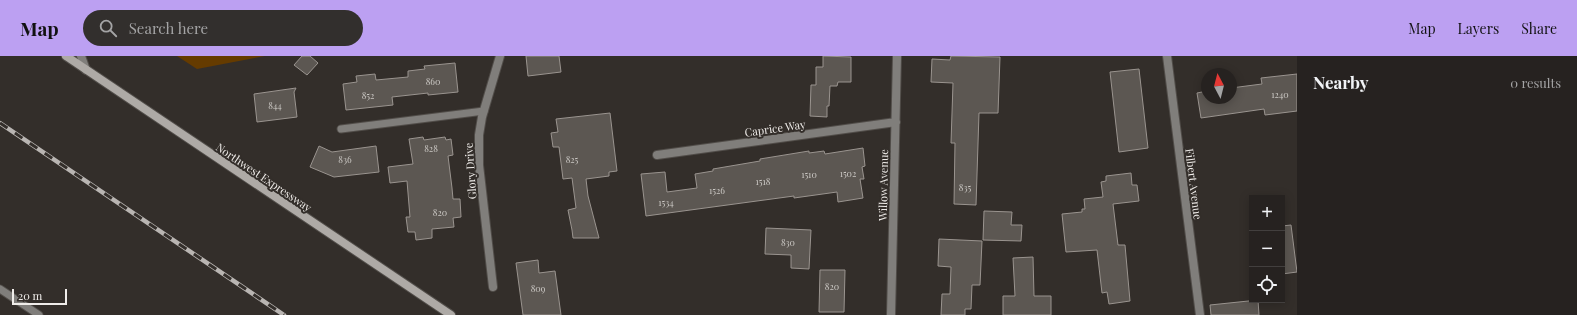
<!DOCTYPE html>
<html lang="en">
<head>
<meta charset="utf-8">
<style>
	body { margin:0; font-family:"Playfair Display",serif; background:#322f2d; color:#f1f3f6 }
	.controls { position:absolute; right:12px; bottom:12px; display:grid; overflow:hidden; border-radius:0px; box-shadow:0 2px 10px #0003 }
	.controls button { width:36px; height:36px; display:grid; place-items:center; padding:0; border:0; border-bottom:1px solid #423f3e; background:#262220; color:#f1f3f6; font:20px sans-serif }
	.compass { position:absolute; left:1201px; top:12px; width:36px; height:36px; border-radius:50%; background:#262220; box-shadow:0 2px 10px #0003; rotate:353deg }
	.scale { position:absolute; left:12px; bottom:10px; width:55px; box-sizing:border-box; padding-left:4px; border:2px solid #f0edea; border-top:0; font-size:11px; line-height:14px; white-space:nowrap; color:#f0edea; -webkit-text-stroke:3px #332e2a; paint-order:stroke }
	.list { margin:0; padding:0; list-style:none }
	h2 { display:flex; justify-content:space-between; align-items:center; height:52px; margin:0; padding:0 16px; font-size:17px }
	h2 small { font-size:13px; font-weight:400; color:#a4a4a5 }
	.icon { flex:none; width:22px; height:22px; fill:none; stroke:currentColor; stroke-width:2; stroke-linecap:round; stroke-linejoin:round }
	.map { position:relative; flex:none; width:1297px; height:259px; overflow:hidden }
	header { display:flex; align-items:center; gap:24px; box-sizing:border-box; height:56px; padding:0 20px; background:#bca0f2; color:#111 }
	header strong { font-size:19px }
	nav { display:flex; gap:22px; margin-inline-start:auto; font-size:14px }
	.search { width:280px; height:36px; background:#322f2d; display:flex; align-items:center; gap:10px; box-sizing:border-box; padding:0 14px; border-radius:22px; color:#a4a4a5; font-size:15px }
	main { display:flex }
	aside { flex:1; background:#262220 }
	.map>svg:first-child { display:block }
</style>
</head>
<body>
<header>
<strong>Map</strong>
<div class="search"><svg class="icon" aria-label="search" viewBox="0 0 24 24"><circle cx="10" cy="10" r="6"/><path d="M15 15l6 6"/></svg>Search here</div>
<nav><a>Map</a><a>Layers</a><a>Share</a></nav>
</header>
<main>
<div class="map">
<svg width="1297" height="259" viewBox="0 0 1297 259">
	<rect width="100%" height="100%" fill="#332e2a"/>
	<!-- green -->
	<path fill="#653b00" d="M 177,0 L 265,0 L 197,13 Z"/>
	<!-- building -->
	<path fill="#5c5752" stroke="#9a948f" d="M 302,0 L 310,0 L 318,7 L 307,19 L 294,9 Z
		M 526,0 L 559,0 L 561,16 L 528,20 Z
		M 823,0 L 851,1 L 851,26 L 838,26 L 837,30 L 830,30 L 829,50 L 827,50 L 827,61 L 810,60 L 811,29 L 816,29 L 816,11 L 823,11 Z
		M 951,0 L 1000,1 L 998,57 L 979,57 L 976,149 L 954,148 L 955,87 L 951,87 L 953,27 L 931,26 L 932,3 L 950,4 Z
		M 455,7 L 458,36 L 428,39 L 428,37 L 392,41 L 393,49 L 346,54 L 343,28 L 357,26 L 356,20 L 375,18 L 376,24 L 408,21 L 408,15 L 425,13 L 424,10 Z
		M 1139,13 L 1148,92 L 1119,96 L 1110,16 Z
		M 1297,18 L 1297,55 L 1265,59 L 1264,53 L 1201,62 L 1197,37 L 1207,35 L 1207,42 L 1231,42 L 1231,32 L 1262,28 L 1261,22 Z
		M 296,32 L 294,36 L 297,61 L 257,66 L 254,38 Z
		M 610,57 L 617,115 L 609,116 L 609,120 L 586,123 L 588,140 L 599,182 L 573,182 L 572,174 L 568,154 L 576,152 L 572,122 L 563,123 L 559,91 L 553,91 L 551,77 L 558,76 L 556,63 Z
		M 423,81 L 424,84 L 445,81 L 446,84 L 451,83 L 453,99 L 448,100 L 452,132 L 453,143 L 460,143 L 461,161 L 453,162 L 454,171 L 432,173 L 432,182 L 416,184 L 415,176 L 408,176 L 406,161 L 410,161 L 407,125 L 390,127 L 388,111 L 413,108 L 409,83 Z
		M 319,90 L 332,96 L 376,90 L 379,116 L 334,121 L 310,111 Z
		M 863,92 L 865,110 L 862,111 L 864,123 L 860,123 L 863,142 L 838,146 L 837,136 L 794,142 L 794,140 L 646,160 L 641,118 L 665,116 L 667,136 L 697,132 L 695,118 L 713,115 L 713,113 L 760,105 L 760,103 L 809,95 L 809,97 L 824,95 L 825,98 Z
		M 1131,117 L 1132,129 L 1137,129 L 1139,145 L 1113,148 L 1118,189 L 1125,189 L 1130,245 L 1109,248 L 1107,236 L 1102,237 L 1097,194 L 1066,196 L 1062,158 L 1082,156 L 1082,153 L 1085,153 L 1084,143 L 1103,141 L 1101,126 L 1106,125 L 1106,120 Z
		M 984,155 L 1012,156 L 1011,169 L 1022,169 L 1021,185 L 983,184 Z
		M 1291,169 L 1297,216 L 1282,218 L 1282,170 Z
		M 766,172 L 811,174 L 809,213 L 791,212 L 791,199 L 765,198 Z
		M 939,183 L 982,185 L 980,229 L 972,229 L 971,253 L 965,253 L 965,259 L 941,259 L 942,238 L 950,238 L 951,211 L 938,210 Z
		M 1033,201 L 1034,240 L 1051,240 L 1051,259 L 1003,259 L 1003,240 L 1015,240 L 1013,202 Z
		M 538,204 L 539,217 L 555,215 L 561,259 L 523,259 L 516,207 Z
		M 820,214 L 845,214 L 844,256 L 819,256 Z
		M 1258,244 L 1259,259 L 1211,259 L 1210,249 Z"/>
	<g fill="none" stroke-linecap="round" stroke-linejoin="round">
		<defs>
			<path id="service" d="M 341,73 L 484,55
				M 0,233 L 39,259"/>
			<path id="minor" d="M 1167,0 L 1200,259
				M 657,99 L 896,66
				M 493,231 L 479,109 L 479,79 L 482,61 L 500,0
				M 891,259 L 897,0"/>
			<path id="tertiary" d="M 81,0 L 86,14"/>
			<path id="secondary" d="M 66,0 L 451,259"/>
		</defs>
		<!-- service casing -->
		<use href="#service" stroke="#514d49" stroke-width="9"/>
		<!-- minor casing -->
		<use href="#minor" stroke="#514d49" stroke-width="10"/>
		<!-- tertiary casing -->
		<use href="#tertiary" stroke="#514d49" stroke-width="10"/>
		<!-- secondary casing -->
		<use href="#secondary" stroke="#514d49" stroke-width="10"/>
		<!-- service -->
		<use href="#service" stroke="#807e7b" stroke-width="7"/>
		<!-- minor -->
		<use href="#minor" stroke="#807e7b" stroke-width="8"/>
		<!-- tertiary -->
		<use href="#tertiary" stroke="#807e7b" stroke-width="8"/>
		<!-- secondary -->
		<use href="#secondary" stroke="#aeaaa6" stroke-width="8"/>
		<defs>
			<path id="rail" d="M 0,67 L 284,259"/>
		</defs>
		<!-- rail casing -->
		<use href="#rail" stroke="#b9b5b2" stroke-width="4.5"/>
		<!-- rail -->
		<use href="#rail" stroke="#332e2a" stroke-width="3" stroke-dasharray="9" stroke-linecap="butt"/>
	</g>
	<g text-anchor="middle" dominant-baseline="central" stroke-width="4" stroke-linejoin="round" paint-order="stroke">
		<!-- number labels -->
		<g font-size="9" fill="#cbc8c4">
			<text x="433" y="25">860</text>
			<text x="1280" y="38">1240</text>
			<text x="368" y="39">852</text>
			<text x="275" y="49">844</text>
			<text x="431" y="92">828</text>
			<text x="345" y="103">836</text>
			<text x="572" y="103">825</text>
			<text x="848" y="117">1502</text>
			<text x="809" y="118">1510</text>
			<text x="763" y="125">1518</text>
			<text x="965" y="131">835</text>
			<text x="717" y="134">1526</text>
			<text x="666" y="146">1534</text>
			<text x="440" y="156">820</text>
			<text x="788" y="186">830</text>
			<text x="832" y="230">820</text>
			<text x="538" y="232">809</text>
		</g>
		<!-- street labels -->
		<g font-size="11" fill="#f0edea" stroke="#332e2a">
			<text transform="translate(775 72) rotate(-8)">Caprice Way</text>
			<text transform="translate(470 115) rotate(-94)">Glory Drive</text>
			<text transform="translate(264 121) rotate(34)">Northwest Expressway</text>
			<text transform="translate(1194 128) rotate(83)">Filbert Avenue</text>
			<text transform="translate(883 129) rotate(-89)">Willow Avenue</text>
		</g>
	</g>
</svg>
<div class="controls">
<button>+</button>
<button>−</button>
<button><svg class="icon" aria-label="locate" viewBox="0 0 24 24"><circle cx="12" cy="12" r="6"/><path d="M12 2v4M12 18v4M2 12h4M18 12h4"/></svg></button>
</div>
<svg class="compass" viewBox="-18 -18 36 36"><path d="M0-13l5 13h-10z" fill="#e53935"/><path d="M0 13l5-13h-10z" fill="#a4a4a5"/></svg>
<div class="scale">20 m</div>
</div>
<aside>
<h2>Nearby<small>0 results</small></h2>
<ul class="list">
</ul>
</aside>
</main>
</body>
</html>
